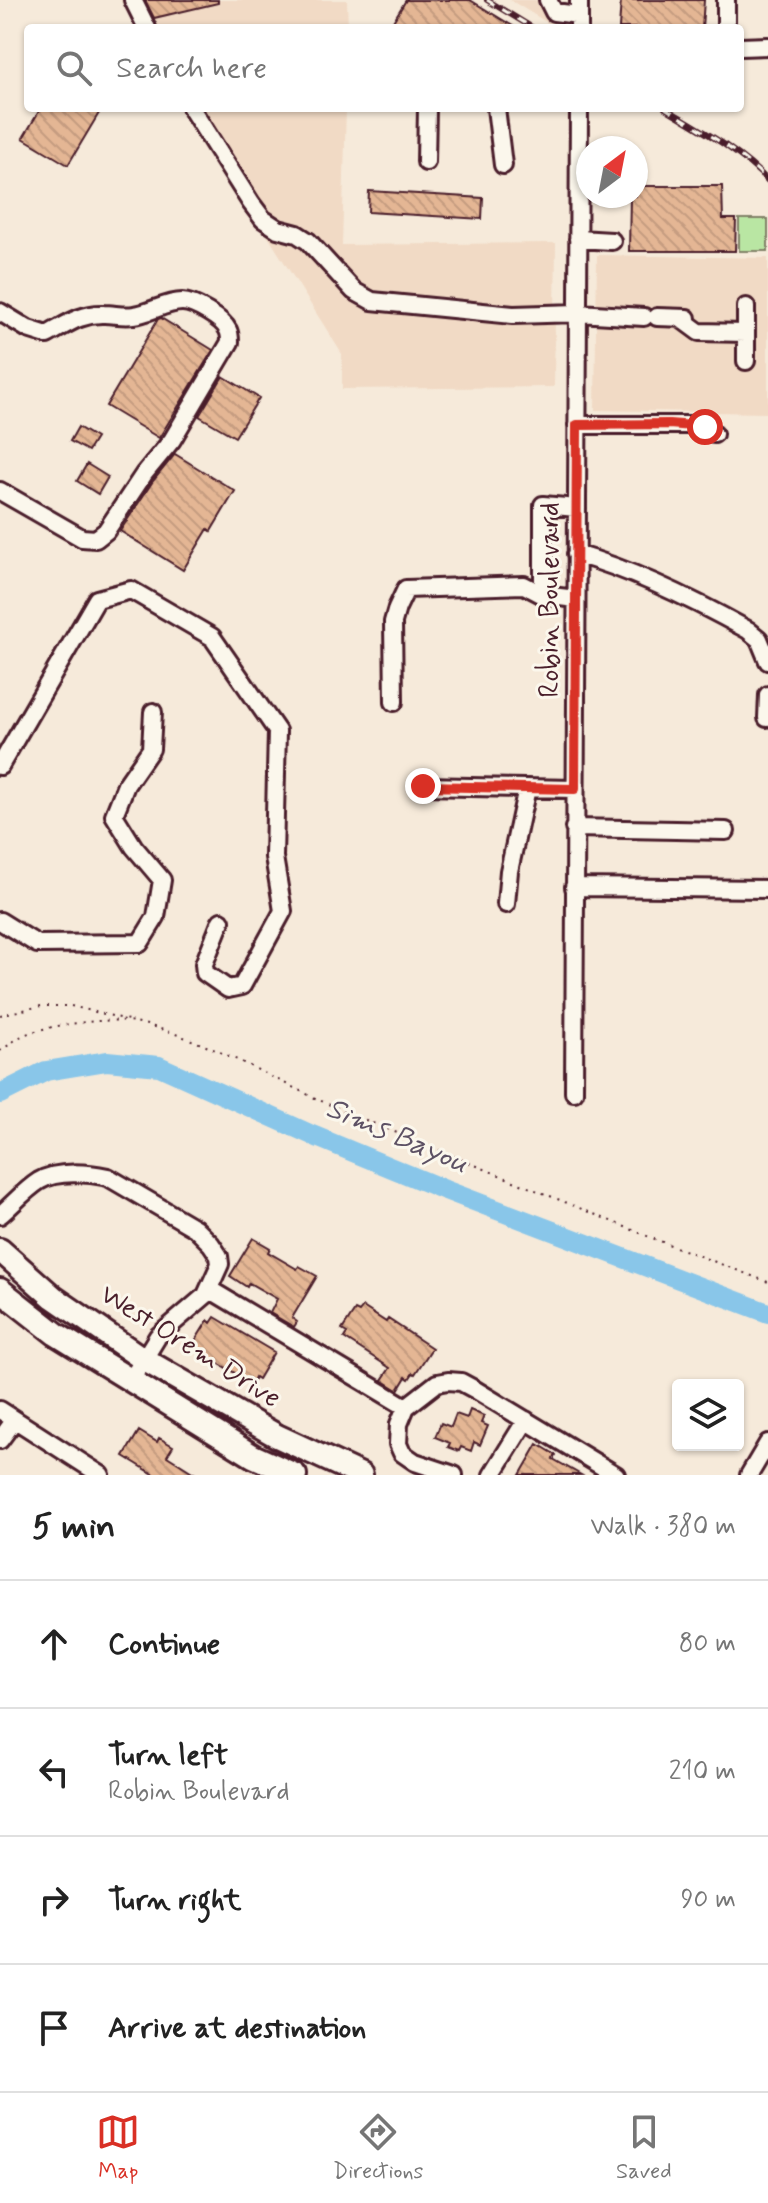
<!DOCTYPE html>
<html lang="en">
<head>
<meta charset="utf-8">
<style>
	body { margin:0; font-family:Mynerve,sans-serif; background:#f6f6f6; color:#222 }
	.controls { position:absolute; right:24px; bottom:24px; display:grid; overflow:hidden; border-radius:8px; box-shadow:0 2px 6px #0004 }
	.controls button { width:72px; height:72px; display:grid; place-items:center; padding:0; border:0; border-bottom:2px solid #e0e0e0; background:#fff; color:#222; font:40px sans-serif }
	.compass { position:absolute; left:576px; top:136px; width:72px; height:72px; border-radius:50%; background:#fff; box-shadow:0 2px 6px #0004; rotate:32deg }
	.stop { position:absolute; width:24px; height:24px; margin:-18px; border:6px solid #d93025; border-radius:50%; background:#fff }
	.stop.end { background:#d93025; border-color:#fff; box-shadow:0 2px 8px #0008 }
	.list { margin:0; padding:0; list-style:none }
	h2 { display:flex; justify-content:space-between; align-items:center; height:104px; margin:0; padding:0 32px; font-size:34px }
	h2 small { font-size:26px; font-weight:400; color:#767676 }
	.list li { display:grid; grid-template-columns:52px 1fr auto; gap:24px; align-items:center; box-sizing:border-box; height:128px; padding:0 32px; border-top:2px solid #e0e0e0 }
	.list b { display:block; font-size:30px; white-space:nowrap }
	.list p { margin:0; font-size:26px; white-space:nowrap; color:#767676 }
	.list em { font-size:26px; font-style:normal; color:#767676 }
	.icon { flex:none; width:44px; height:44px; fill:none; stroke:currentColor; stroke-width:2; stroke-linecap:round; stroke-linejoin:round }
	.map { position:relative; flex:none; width:768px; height:1475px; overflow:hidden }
	.search { position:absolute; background:#fff; box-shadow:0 2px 6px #0004; left:24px; right:24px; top:24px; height:88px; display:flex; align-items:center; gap:20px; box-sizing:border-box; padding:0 28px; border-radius:8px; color:#767676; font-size:30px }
	.sheet { height:616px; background:#fff }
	nav { display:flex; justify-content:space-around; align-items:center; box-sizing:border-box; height:112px; border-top:2px solid #e0e0e0; background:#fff; font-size:22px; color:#767676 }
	nav a { display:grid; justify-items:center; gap:4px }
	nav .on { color:#d93025 }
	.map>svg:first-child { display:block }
</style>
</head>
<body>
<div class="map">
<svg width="768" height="1475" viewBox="0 0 768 1475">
	<defs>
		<pattern id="building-back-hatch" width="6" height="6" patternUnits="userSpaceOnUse" patternTransform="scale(2)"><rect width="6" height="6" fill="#e4b694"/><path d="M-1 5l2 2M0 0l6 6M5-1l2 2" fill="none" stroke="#c59c80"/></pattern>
	</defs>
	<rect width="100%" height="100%" fill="#f6eada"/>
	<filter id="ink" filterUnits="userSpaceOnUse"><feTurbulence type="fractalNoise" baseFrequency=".0125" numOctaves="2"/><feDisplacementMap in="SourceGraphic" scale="16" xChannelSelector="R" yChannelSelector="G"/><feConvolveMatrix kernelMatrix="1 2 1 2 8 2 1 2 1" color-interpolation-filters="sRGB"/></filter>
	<g filter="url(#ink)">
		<!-- built -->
		<path fill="#f1dac5" d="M 120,0 L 347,0 L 348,28 L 137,28 Z
			M 510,0 L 557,0 L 557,28 L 556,28 Z
			M 187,108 L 346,108 L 342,245 L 556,243 L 554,387 L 342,389 L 342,354 Z
			M 597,255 L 768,258 L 768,413 L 595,410 Z"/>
		<!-- green -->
		<path fill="#b9e6a3" stroke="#828267" stroke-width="2" d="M 739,219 L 768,219 L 768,251 L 739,251 Z"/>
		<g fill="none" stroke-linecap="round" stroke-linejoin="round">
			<!-- river -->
			<path stroke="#89c6e9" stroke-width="20" d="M 0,1094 L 46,1071 L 107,1061 L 159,1066 L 312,1135 L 445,1190 L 768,1313"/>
		</g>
		<!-- building -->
		<path fill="url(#building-back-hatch)" stroke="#4a1f2b" stroke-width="2" d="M 145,0 L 218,0 L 218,3 L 154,18 Z
			M 406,0 L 470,0 L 516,28 L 389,28 Z
			M 621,0 L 704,0 L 702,28 L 619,28 Z
			M 41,108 L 102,108 L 68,165 L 23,138 Z
			M 636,186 L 722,186 L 723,219 L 736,219 L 735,251 L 629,251 L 630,196 L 636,196 Z
			M 369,191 L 483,198 L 482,219 L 368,212 Z
			M 161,318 L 213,350 L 159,438 L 106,406 L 158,319 Z
			M 223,376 L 259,398 L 235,437 L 199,416 Z
			M 78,427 L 96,438 L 88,451 L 70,441 Z
			M 175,454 L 235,491 L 211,531 L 208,529 L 183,570 L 120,531 L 153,481 Z
			M 87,464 L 108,477 L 98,494 L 77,481 Z
			M 253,1238 L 270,1248 L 268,1252 L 297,1269 L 299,1266 L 317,1276 L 292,1318 L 297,1322 L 294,1327 L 270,1313 L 277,1299 L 249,1283 L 247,1287 L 230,1276 Z
			M 363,1307 L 386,1322 L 388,1319 L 432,1348 L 415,1374 L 413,1373 L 409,1379 L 406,1377 L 398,1390 L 382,1380 L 390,1368 L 344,1338 L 347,1333 L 342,1330 L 355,1310 L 359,1312 Z
			M 215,1317 L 274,1352 L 258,1379 L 255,1377 L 252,1383 L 196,1350 L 199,1344 L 195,1341 L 208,1320 L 211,1323 Z
			M 470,1410 L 484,1416 L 481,1423 L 488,1426 L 480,1445 L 474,1442 L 471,1451 L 461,1447 L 459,1451 L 448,1447 L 450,1443 L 435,1437 L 441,1423 L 451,1427 L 456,1414 L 467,1418 Z
			M 139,1431 L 157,1442 L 159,1438 L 173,1446 L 167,1456 L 197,1475 L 155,1475 L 124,1456 Z
			M 538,1444 L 556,1455 L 553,1459 L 581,1475 L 520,1475 Z"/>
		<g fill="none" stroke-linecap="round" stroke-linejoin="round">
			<defs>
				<path id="minor" d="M 133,0 L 147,28
					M 548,0 L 554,12 L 579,15
					M 579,28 L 579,0
					M 726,28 L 726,0
					M 740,47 L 768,46
					M 191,108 L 251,203 L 263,219 L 278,229 L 297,234 L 308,241 L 354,291 L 372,301 L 513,315 L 578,313 L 644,317
					M 496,108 L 503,165
					M 426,162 L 427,108
					M 578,239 L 612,241
					M 0,312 L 28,329 L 47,335 C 66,325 81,313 104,314 C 114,314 124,317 134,315 C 150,313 166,302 182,302 C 194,302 223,319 228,330 C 230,334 230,338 230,342 L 172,440 L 144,474 L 106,531 L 96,539 L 82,538 L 0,491
					M 657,317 L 687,318
					M 680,318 L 699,332 L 746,333
					M 746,361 L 746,307
					M 577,425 L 691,425 L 705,427 L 714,434
					M 576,554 C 636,571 694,600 748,630 L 759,639 L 768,661
					M 576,599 L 543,595 L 543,505 L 577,508
					M 394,702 L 393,622 L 397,608 L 406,589 L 524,585 L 543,595
					M 767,718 L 768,695
					M 0,766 L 97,599 L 131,590 L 212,637 L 277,731 L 274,857 L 283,911 L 242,986 L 228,989 L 205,973 L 204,964 L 221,921
					M 423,786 L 575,789
					M 574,828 L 726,831
					M 574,887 L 768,889
					M 506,904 L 509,871 L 527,788
					M 0,921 L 37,944 L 140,943 L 156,917 L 162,880 L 134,847 L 114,815 L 126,785 L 151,749 L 153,712
					M 574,1092 L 579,108
					M 0,1215 C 13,1204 25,1190 39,1181 C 57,1170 89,1173 108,1177 L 195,1228 L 211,1244 L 219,1256 L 220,1264 L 206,1295 L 158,1336 L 131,1380
					M 209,1289 L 406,1407
					M 0,1410 L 101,1475
					M 0,1440 L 14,1421
					M 454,1475 L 415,1462 L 402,1453 L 398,1444 L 399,1424 L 406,1407 L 437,1383 L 448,1381 L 461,1382 L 474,1389 L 616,1475
					M 492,1475 L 526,1420
					M 749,1475 L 768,1443"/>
				<path id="major" d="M 0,1250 L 53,1297 L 143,1359 L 277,1436 L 361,1475
					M 0,1290 L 56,1334 L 253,1456 L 295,1475"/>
			</defs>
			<!-- minor casing -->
			<use href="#minor" stroke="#4a1f2b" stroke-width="22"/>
			<!-- major casing -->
			<use href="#major" stroke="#4a1f2b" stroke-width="28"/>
			<!-- path -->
			<path stroke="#4a1f2b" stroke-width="2" stroke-dasharray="2 6" stroke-linecap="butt" d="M 0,1015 L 41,1006 L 71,1006 L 128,1020
				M 0,1051 C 7,1047 13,1041 20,1037 C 41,1025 112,1017 135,1022 C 207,1039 271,1079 339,1109 L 652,1238 L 768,1282"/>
			<!-- minor -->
			<use href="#minor" stroke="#fbf7ec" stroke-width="16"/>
			<!-- major -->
			<use href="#major" stroke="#fbf7ec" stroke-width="22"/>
			<defs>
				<path id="rail" d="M 487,0 L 533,28
					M 665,108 C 701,130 739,150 768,181"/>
			</defs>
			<!-- rail casing -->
			<use href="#rail" stroke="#4a1f2b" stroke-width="6"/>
			<!-- rail -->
			<use href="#rail" stroke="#fbf7ec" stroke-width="3" stroke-dasharray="9" stroke-linecap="butt"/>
		</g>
	</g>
	<g fill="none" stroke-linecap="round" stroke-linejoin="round" filter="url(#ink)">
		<!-- route -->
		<path stroke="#d93025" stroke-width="10" d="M 423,786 L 575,789 L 577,425 L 669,424 L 705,427"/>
	</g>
	<g text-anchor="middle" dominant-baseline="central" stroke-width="6" stroke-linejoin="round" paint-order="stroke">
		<!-- street labels -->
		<g font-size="28" fill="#4a1f2b" stroke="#fbf7ec">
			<text transform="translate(550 600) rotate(-90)">Robin Boulevard</text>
			<text transform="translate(190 1347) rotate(32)">West Orem Drive</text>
		</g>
		<!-- water labels -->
		<g font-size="30" font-style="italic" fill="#5d5164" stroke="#fbf7ec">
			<text transform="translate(397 1136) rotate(23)">Sims Bayou</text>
		</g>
	</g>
</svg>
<div class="controls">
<button><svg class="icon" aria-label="layers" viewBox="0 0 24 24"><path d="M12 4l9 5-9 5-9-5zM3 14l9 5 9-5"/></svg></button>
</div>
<svg class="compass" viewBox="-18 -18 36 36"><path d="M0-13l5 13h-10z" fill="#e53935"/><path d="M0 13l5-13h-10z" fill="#767676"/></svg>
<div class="stop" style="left:705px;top:427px"></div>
<div class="stop end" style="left:423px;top:786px"></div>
<div class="search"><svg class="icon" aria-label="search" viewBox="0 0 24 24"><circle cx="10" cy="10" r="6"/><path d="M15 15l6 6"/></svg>Search here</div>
</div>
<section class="sheet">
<h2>5 min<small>Walk · 380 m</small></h2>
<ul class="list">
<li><svg class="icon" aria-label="ahead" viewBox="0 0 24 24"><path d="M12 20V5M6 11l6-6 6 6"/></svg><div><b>Continue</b></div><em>80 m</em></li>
<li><svg class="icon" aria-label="left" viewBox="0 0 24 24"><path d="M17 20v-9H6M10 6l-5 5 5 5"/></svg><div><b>Turn left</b><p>Robin Boulevard</p></div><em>210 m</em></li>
<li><svg class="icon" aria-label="right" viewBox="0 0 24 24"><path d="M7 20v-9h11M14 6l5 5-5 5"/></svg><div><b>Turn right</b></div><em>90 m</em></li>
<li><svg class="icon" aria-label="arrive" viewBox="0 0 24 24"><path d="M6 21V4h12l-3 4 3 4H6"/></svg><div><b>Arrive at destination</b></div></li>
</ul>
</section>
<nav>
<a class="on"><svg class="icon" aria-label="map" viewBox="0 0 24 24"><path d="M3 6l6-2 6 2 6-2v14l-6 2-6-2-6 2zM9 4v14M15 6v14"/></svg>Map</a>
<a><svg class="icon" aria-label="directions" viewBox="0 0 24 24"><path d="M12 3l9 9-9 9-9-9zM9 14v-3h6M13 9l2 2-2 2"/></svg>Directions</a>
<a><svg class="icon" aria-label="saved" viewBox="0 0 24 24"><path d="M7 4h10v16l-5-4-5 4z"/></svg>Saved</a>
</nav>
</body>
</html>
